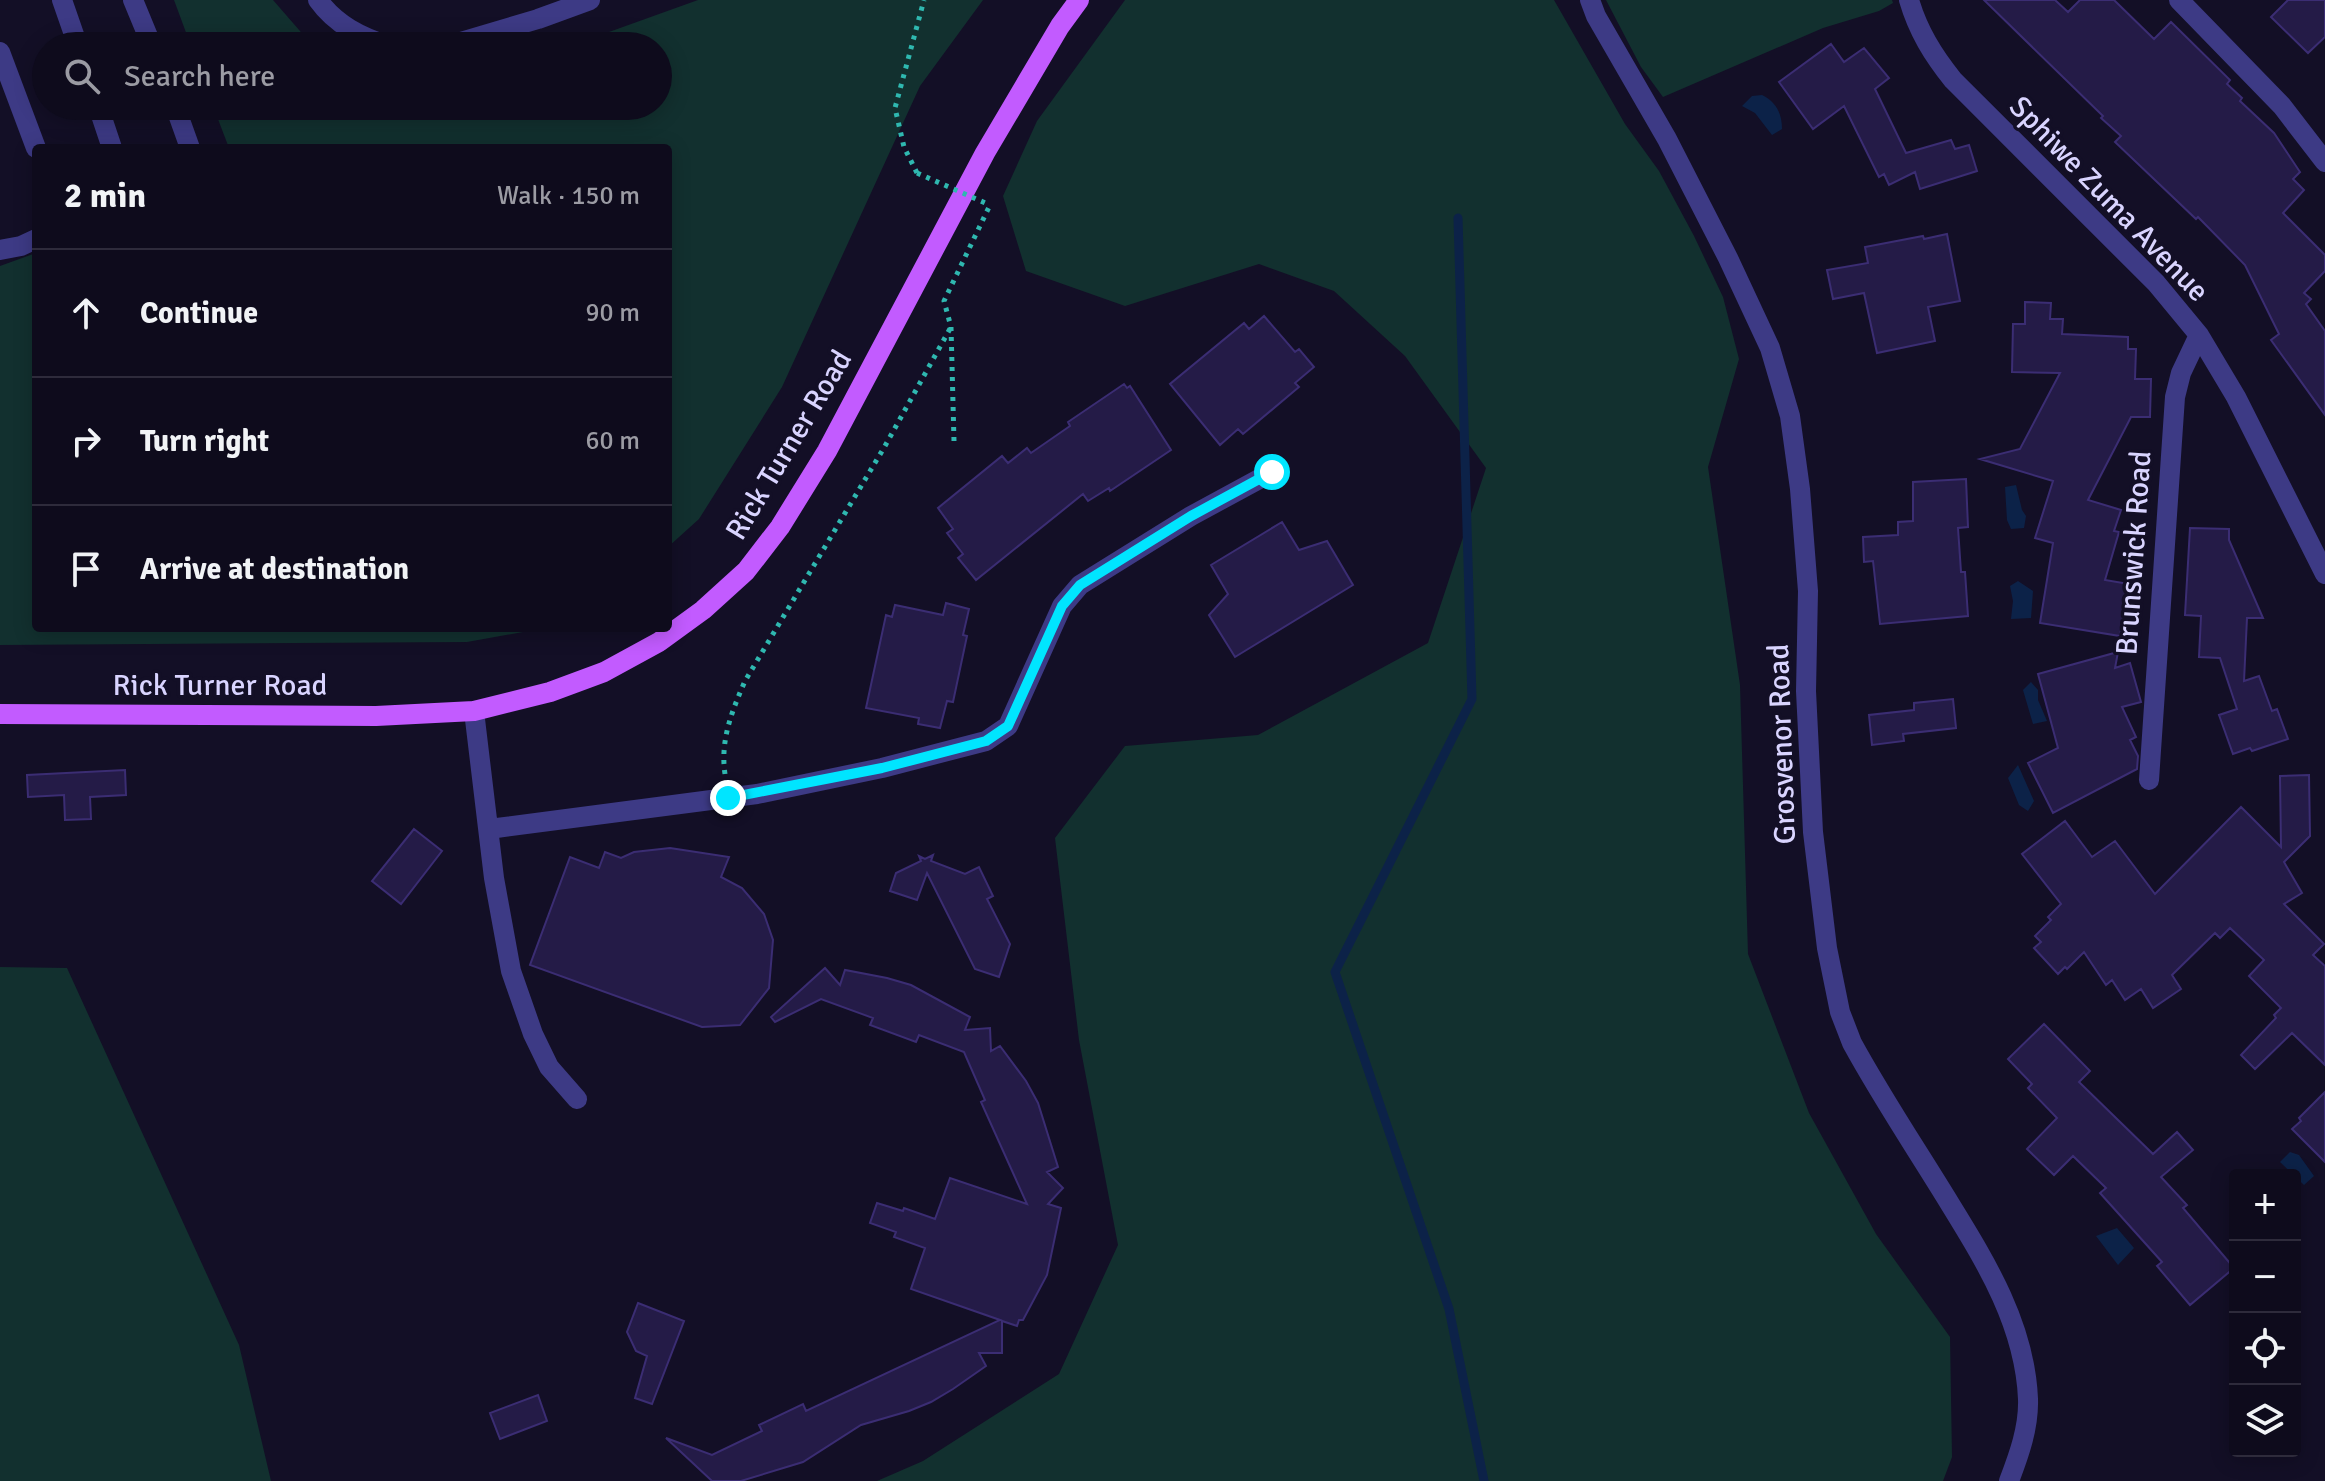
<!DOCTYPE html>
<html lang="en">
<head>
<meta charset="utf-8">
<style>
	body { margin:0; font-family:Signika,sans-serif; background:#1c1929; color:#f1f3f6 }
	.controls { position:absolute; right:24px; bottom:24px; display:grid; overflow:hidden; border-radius:8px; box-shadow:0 4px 20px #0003 }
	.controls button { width:72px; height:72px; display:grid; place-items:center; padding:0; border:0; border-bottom:2px solid #2e2b3b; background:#0e0b1c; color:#f1f3f6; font:40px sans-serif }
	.stop { position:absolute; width:24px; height:24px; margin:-18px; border:6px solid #00e5ff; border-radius:50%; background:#fff }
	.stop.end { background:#00e5ff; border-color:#fff; box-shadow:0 2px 8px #0008 }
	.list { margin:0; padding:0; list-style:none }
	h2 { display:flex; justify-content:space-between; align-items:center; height:104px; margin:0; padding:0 32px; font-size:34px }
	h2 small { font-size:26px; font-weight:400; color:#9b9ba3 }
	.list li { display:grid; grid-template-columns:52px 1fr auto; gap:24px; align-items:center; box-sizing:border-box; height:128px; padding:0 32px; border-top:2px solid #2e2b3b }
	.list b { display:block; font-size:30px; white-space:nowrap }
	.list em { font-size:26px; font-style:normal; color:#9b9ba3 }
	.icon { flex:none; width:44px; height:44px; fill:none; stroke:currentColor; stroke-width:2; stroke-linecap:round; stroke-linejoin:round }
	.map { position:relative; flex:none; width:2325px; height:1481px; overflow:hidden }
	.search { position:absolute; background:#0e0b1c; box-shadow:0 4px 20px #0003; left:32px; top:32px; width:640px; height:88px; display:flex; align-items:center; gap:20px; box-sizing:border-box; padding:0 28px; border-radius:44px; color:#9b9ba3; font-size:30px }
	.panel { position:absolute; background:#0e0b1c; box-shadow:0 4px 20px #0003; left:32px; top:144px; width:640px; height:488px; border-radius:8px }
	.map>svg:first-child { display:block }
</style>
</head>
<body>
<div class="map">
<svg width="2325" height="1481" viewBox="0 0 2325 1481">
	<rect width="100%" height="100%" fill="#130f26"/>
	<!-- green -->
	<path fill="#12302f" d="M 174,0 L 273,0 L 313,46 L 191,46 Z
		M 698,0 L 983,0 L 920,86 L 782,387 L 699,519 L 668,547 L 668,148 L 229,148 L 213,106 L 658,106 L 658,46 L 570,46 Z
		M 1125,0 L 1554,0 L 1625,124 L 1659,171 L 1694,236 L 1723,297 L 1739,359 L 1708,467 L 1740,685 L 1748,954 L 1809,1113 L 1876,1234 L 1950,1337 L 1952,1457 L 1943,1481 L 877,1481 L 923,1461 L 1059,1374 L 1118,1245 L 1079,1040 L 1055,838 L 1125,746 L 1258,735 L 1428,643 L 1486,468 L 1405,356 L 1334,291 L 1259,264 L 1125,306 L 1026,271 L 1003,196 L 1037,121 Z
		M 1606,0 L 1892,0 L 1893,3 L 1879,11 L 1823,28 L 1663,97 L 1641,67 Z
		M 36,253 L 36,628 L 545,628 L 467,642 L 0,645 L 0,266 Z
		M 0,967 L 67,968 L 239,1345 L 271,1481 L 0,1481 Z"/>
	<!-- water -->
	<path fill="#0c2248" d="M 1762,95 C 1776,102 1782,113 1782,129 L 1772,135 L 1755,113 L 1742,106 L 1752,96 Z
		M 2016,485 L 2022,510 L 2026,516 L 2024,528 L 2011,529 L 2007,520 L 2005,487 Z
		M 2018,581 L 2033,591 L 2031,618 L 2011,619 L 2013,601 L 2010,586 Z
		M 2031,682 L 2038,690 L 2038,700 L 2047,721 L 2033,724 L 2023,690 Z
		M 2018,765 L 2034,801 L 2028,811 L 2019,805 L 2008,778 Z
		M 2290,1152 L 2299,1155 L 2314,1176 L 2304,1185 L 2280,1162 Z
		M 2117,1228 L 2134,1248 L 2118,1265 L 2096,1236 Z"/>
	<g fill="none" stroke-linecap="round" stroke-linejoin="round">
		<!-- stream -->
		<path stroke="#0c2248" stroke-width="9" d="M 1458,218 L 1472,699 L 1335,972 L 1449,1309 L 1484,1481"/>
	</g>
	<!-- building -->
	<path fill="#241b47" stroke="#3b2d73" stroke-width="2" d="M 1984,0 L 2055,0 L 2068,12 L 2080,0 L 2114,0 L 2154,39 L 2171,22 L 2230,80 L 2227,84 L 2242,98 L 2240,101 L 2274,133 L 2300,172 L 2293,179 L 2304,190 L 2283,213 L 2325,255 L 2325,271 L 2304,293 L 2311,299 L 2306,304 L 2325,331 L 2325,415 L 2271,340 L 2279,334 L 2245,265 L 2198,217 L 2196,219 L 2115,142 L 2121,136 L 2101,118 L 2103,116 Z
		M 2288,0 L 2325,0 L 2325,37 L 2308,53 L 2271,17 Z
		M 1831,44 L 1844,62 L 1864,48 L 1889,78 L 1875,89 L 1906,153 L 1951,140 L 1955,149 L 1969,145 L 1977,171 L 1920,189 L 1915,172 L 1889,185 L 1884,174 L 1879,177 L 1844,106 L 1813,129 L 1779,82 Z
		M 1947,234 L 1960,301 L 1928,307 L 1935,341 L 1877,353 L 1864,293 L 1833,299 L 1827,270 L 1868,263 L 1865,247 L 1923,236 L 1924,239 Z
		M 2025,302 L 2051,303 L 2050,319 L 2063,319 L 2062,334 L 2128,337 L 2128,349 L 2136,349 L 2135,379 L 2151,379 L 2150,417 L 2131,417 L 2088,500 L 2121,510 L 2114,531 L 2119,532 L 2105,580 L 2129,584 L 2120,636 L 2040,623 L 2053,543 L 2035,538 L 2053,481 L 1980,459 L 2020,449 L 2060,373 L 2012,372 L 2013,324 L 2025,324 Z
		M 1264,316 L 1295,352 L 1299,349 L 1314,367 L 1295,383 L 1299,387 L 1243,434 L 1238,429 L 1220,445 L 1170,384 L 1244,323 L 1249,329 Z
		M 1124,384 L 1127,388 L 1130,386 L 1171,450 L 1110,491 L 1109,488 L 1088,501 L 1083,494 L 976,580 L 958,558 L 963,554 L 947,533 L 953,529 L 938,508 L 1002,456 L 1008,463 L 1027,448 L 1031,453 L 1070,426 L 1068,422 Z
		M 1966,479 L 1968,527 L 1958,528 L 1961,572 L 1965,572 L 1968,616 L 1880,624 L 1873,561 L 1864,562 L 1863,537 L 1898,535 L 1898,522 L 1913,521 L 1913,482 Z
		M 1282,522 L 1299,550 L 1327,541 L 1353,585 L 1235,657 L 1209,615 L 1228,594 L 1211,565 Z
		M 2190,528 L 2229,529 L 2229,540 L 2263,618 L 2247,618 L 2244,681 L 2259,676 L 2272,711 L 2277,709 L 2288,739 L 2252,751 L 2250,748 L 2233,754 L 2219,715 L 2237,709 L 2220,658 L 2199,657 L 2201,616 L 2185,615 Z
		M 946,603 L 969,609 L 963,635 L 967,636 L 953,702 L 947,701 L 940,728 L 918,724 L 919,718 L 866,708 L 886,615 L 892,617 L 895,605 L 943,615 Z
		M 2118,652 L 2115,668 L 2130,663 L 2141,702 L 2122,707 L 2136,737 L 2130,740 L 2138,756 L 2137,769 L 2053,813 L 2028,763 L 2058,748 L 2038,674 Z
		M 1953,699 L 1956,728 L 1903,734 L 1904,741 L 1872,745 L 1869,715 L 1914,710 L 1914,703 Z
		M 125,770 L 126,795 L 90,797 L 91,819 L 65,820 L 64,795 L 28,797 L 27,775 Z
		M 2309,775 L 2310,836 L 2284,862 L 2302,893 L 2284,904 L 2324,944 L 2313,955 L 2325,966 L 2325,1065 L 2292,1033 L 2255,1069 L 2241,1055 L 2276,1018 L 2274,1015 L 2281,1008 L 2249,976 L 2264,960 L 2230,928 L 2220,938 L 2215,933 L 2172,975 L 2181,989 L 2153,1008 L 2141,989 L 2125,1000 L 2112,980 L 2106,985 L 2084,952 L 2067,969 L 2065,967 L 2058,974 L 2034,948 L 2041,942 L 2035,936 L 2051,920 L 2048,917 L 2061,904 L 2022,854 L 2065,821 L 2092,857 L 2115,841 L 2155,894 L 2241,807 L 2281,847 L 2280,776 Z
		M 414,829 L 442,851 L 401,904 L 372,881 Z
		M 670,848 L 729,857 L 721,877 L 742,888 L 764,914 L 773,940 L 769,988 L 740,1025 L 702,1027 L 530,965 L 570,857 L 599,868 L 605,852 L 621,858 L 634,852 Z
		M 933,855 L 931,861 L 965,874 L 979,867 L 993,896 L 987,899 L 1010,944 L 999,977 L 975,969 L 927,873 L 917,900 L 890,891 L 896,873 L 921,861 L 919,856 L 925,859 Z
		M 825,968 L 840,985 L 845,970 L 887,978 L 911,985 L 970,1017 L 965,1030 L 990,1028 L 991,1051 L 1000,1046 L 1026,1081 L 1038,1103 L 1058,1167 L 1047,1172 L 1063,1188 L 1048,1204 L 1061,1208 L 1047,1275 L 1023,1320 L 1019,1320 L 1017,1326 L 1002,1321 L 1002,1353 L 979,1353 L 986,1366 L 953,1389 L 931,1402 L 909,1411 L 861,1425 L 803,1462 L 741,1481 L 712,1481 L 666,1438 L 712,1455 L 762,1431 L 759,1425 L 803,1404 L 806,1411 L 1000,1320 L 911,1289 L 925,1248 L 894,1237 L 896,1232 L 870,1223 L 877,1203 L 903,1211 L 904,1208 L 935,1219 L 950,1178 L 1027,1204 L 981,1102 L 985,1100 L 964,1052 L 919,1035 L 916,1042 L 870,1025 L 873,1018 L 821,999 L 775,1022 L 771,1017 Z
		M 2044,1024 L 2090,1071 L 2079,1082 L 2153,1154 L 2177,1132 L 2193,1150 L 2161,1177 L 2187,1205 L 2183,1208 L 2234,1268 L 2190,1305 L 2157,1266 L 2162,1262 L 2100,1193 L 2106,1188 L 2073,1156 L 2054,1175 L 2027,1149 L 2057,1118 L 2028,1088 L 2032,1084 L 2008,1059 Z
		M 2325,1092 L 2325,1162 L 2292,1129 L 2301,1121 L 2299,1118 Z
		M 638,1303 L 684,1321 L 652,1404 L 635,1398 L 647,1356 L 636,1351 L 627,1332 Z
		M 538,1395 L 547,1421 L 500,1439 L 490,1413 Z"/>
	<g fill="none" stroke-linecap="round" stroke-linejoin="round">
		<!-- path -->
		<path stroke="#2fb8b0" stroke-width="5" stroke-dasharray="4 6" stroke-linecap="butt" d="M 917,173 L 904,147 L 895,108 L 924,0
			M 954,441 L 951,327 L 944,301 L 990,205
			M 725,774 C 720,740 732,711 745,681 L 885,446 L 951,327"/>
		<!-- minor -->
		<path stroke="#3d3a85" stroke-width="20" d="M 62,0 L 78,46
			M 133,0 L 152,46
			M 318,0 C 336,25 361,37 389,46
			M 1590,0 L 1596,16 L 1667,139 L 1728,258 L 1770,348 L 1790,416 L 1800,489 L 1808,591 L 1806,691 L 1813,832 L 1827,948 L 1840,1012 L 1852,1043 C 1882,1098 1917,1150 1950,1204 C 1987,1264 2025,1326 2028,1399 C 2029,1427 2019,1455 2009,1481
			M 1909,0 C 1918,31 1933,55 1953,80 L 2156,283 L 2199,335 L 2236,397 L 2325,574
			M 2179,0 L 2282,106 L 2325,162
			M 447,46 L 538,19 L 590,0
			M 0,52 L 36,148
			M 98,106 L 112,148
			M 175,106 L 190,148
			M 0,250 L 21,246 L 36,239
			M 474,711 L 494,878 L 511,971 L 533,1034 L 549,1067 L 577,1099
			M 2149,780 L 2175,397 L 2181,373 L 2199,335
			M 489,829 L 757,794 L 882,768 L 986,741 L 1008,726 L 1062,606 L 1080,585 L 1191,516 L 1272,472"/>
		<!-- major -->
		<path stroke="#c25bff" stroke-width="20" d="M 0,714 L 376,716 L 474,711 L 550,692 L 604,672 L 659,642 L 703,610 L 746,571 L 780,527 L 827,451 L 985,153 L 1060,26 L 1079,0"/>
		<!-- path-bridge -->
		<path stroke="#2fb8b0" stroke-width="5" stroke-dasharray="4 6" stroke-linecap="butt" d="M 917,173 L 990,205"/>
	</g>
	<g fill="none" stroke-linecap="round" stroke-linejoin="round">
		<!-- route -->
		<path stroke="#00e5ff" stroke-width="10" d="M 728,798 L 882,768 L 986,741 L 1008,726 L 1062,606 L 1080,585 L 1191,516 L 1272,472"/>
	</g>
	<g text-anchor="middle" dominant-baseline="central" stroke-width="7" stroke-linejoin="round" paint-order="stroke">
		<!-- street labels -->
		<g font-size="30" fill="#d9d4ff" stroke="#130f26">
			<text transform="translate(2109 199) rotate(46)">Sphiwe Zuma Avenue</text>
			<text transform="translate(789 445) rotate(-59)">Rick Turner Road</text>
			<text transform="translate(2134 553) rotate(-86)">Brunswick Road</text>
			<text x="220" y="685">Rick Turner Road</text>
			<text transform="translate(1782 744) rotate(-92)">Grosvenor Road</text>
		</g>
	</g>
</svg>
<div class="controls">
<button>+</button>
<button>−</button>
<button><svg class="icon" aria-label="locate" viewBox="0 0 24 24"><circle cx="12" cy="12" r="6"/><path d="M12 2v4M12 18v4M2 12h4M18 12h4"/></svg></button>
<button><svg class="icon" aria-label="layers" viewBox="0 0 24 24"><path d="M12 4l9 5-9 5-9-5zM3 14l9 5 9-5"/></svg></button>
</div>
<div class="stop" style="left:1272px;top:472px"></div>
<div class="stop end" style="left:728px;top:798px"></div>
<div class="search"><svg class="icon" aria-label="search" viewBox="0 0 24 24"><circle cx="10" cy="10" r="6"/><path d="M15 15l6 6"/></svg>Search here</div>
<section class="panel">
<h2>2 min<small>Walk · 150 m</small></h2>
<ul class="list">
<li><svg class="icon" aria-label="ahead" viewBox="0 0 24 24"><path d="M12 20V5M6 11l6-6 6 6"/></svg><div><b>Continue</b></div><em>90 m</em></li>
<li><svg class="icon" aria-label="right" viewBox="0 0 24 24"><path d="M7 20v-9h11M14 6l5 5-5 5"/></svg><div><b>Turn right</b></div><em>60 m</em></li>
<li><svg class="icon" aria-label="arrive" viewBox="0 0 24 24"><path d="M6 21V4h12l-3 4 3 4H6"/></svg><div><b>Arrive at destination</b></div></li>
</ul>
</section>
</div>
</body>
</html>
